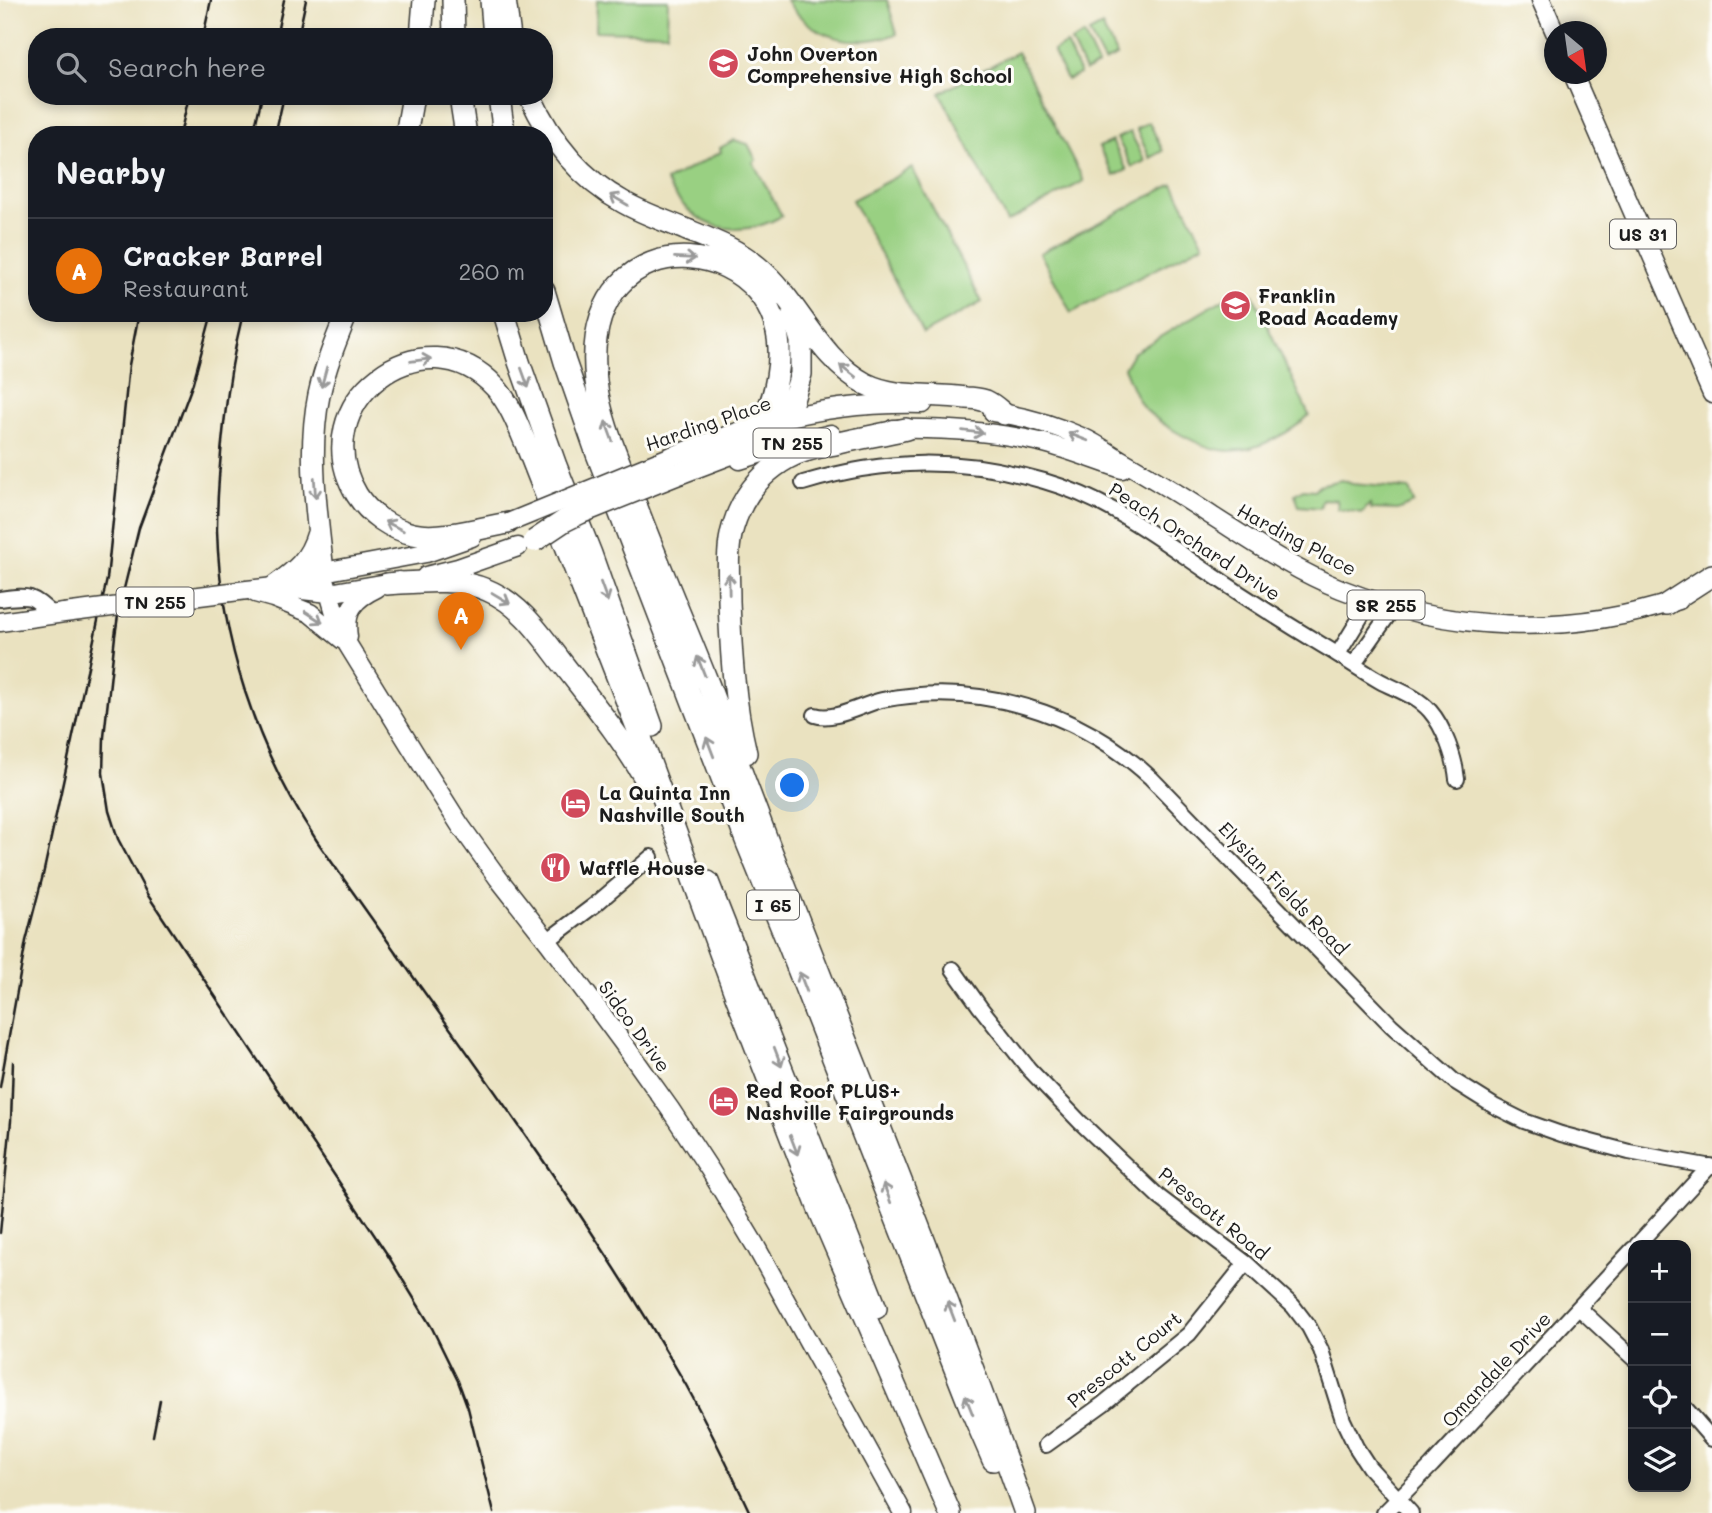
<!DOCTYPE html>
<html lang="en">
<head>
<meta charset="utf-8">
<style>
	body { margin:0; font-family:Mali,sans-serif; background:#242831; color:#f1f3f6 }
	.controls { position:absolute; right:21px; bottom:21px; display:grid; overflow:hidden; border-radius:14px; box-shadow:0 4px 10px #0003 }
	.controls button { width:63px; height:63px; display:grid; place-items:center; padding:0; border:0; border-bottom:2px solid #363941; background:#171b24; color:#f1f3f6; font:35px sans-serif }
	.compass { position:absolute; left:1544px; top:21px; width:63px; height:63px; border-radius:50%; background:#171b24; box-shadow:0 4px 10px #0003; rotate:151deg }
	.you { position:absolute; left:793px; top:786px; width:24px; height:24px; margin:-18px; border:5px solid #fff; border-radius:50%; background:#1a73e8; box-shadow:0 0 0 10px #1a73e833 }
	.badge { display:grid; place-items:center; width:46px; height:46px; border-radius:50%; background:#0f766e; color:#fff; font-size:23px; font-weight:700 }
	.pin { position:absolute; translate:-50% -58px; filter:drop-shadow(0 2px 4px #0008) }
	.pin::after { content:''; position:absolute; top:37px; width:24px; height:21px; background:inherit; clip-path:polygon(0 0,100% 0,50% 100%) }
	.list { margin:0; padding:0; list-style:none }
	h2 { display:flex; justify-content:space-between; align-items:center; height:91px; margin:0; padding:0 28px; font-size:30px }
	h2 small { font-size:23px; font-weight:400; color:#9ea1a6 }
	.list li { display:grid; grid-template-columns:46px 1fr auto; gap:21px; align-items:center; box-sizing:border-box; height:105px; padding:0 28px; border-top:2px solid #363941 }
	.list b { display:block; font-size:26px; white-space:nowrap }
	.list p { margin:0; font-size:23px; white-space:nowrap; color:#9ea1a6 }
	.list em { font-size:23px; font-style:normal; color:#9ea1a6 }
	.icon { flex:none; width:38px; height:38px; fill:none; stroke:currentColor; stroke-width:2; stroke-linecap:round; stroke-linejoin:round }
	.map { position:relative; flex:none; width:1712px; height:1513px; overflow:hidden }
	.search { position:absolute; background:#171b24; box-shadow:0 4px 10px #0003; left:28px; top:28px; width:525px; height:77px; display:flex; align-items:center; gap:18px; box-sizing:border-box; padding:0 24px; border-radius:28px; color:#9ea1a6; font-size:26px }
	.panel { position:absolute; background:#171b24; box-shadow:0 4px 10px #0003; left:28px; top:126px; width:525px; height:196px; border-radius:28px }
	.map>svg:first-child { display:block }
</style>
</head>
<body>
<div class="map">
<svg width="1712" height="1513" viewBox="0 0 1712 1513">
	<rect width="100%" height="100%" fill="#fdfcf7"/>
	<filter id="ink" filterUnits="userSpaceOnUse"><feTurbulence type="fractalNoise" baseFrequency=".0143" numOctaves="2"/><feDisplacementMap in="SourceGraphic" scale="14" xChannelSelector="R" yChannelSelector="G"/><feConvolveMatrix kernelMatrix="1 2 1 2 8 2 1 2 1" color-interpolation-filters="sRGB"/></filter>
	<filter id="wash" filterUnits="userSpaceOnUse"><feTurbulence type="fractalNoise" baseFrequency=".00686" numOctaves="4" result="noise"/><feDisplacementMap in="SourceGraphic" scale="28" xChannelSelector="R" yChannelSelector="G"/><feGaussianBlur stdDeviation="1.57" result="paint"/><feColorMatrix in="noise" values="0 0 0 0 0 0 0 0 0 0 0 0 0 0 0 0 0 1.4 0 .05"/><feComposite in="paint" operator="in"/></filter>
	<g filter="url(#wash)">
		<rect width="100%" height="100%" fill="#eae2c0"/>
		<!-- green -->
		<path fill="#99d082" stroke="#5a764f" stroke-width="2" d="M 597,0 L 668,0 L 667,33 L 596,31 Z
			M 786,0 L 887,0 L 897,34 C 853,48 814,40 786,0 Z
			M 1102,26 L 1117,56 L 1104,62 L 1089,33 Z
			M 1084,35 L 1098,65 L 1085,71 L 1071,42 Z
			M 1066,44 L 1080,74 L 1067,80 L 1053,51 Z
			M 1017,52 L 1084,181 L 1007,222 L 940,93 Z
			M 1149,122 L 1163,151 L 1150,158 L 1136,129 Z
			M 1130,132 L 1145,161 L 1132,167 L 1117,138 Z
			M 734,140 L 748,144 L 756,160 L 753,162 L 782,216 C 735,242 692,228 666,181 L 721,152 L 720,148 Z
			M 1112,141 L 1127,170 L 1114,176 L 1099,147 Z
			M 912,168 L 982,302 L 923,334 L 852,200 Z
			M 1173,184 L 1204,244 L 1071,313 L 1040,253 Z
			M 1233,290 L 1253,295 L 1309,415 C 1300,425 1286,433 1274,439 C 1234,459 1210,452 1173,430 C 1162,423 1151,416 1143,407 C 1134,395 1130,381 1124,368 L 1133,353 L 1227,297 Z
			M 1342,480 L 1352,484 L 1409,489 L 1414,503 L 1398,510 L 1371,509 L 1370,504 L 1362,513 L 1338,509 L 1337,500 L 1322,499 L 1320,508 L 1299,506 L 1295,494 L 1303,489 L 1314,490 L 1319,485 Z"/>
	</g>
	<g filter="url(#ink)">
		<g fill="none" stroke-linecap="round" stroke-linejoin="round">
			<defs>
				<path id="minor" d="M 803,483 C 886,458 960,457 1044,481 C 1107,499 1152,534 1205,570 C 1243,596 1282,621 1322,645 C 1341,656 1360,670 1380,681 C 1397,690 1417,696 1430,711 C 1444,727 1455,758 1457,779
					M 0,599 C 30,595 30,594 53,615
					M 1338,654 L 1371,600
					M 1354,664 L 1394,607
					M 815,715 C 834,722 863,704 882,700 C 979,681 1079,711 1151,778 L 1391,1025 L 1454,1081 L 1494,1106 L 1524,1121 L 1561,1134 L 1629,1152 L 1712,1167
					M 547,941 L 596,904 L 651,857
					M 953,969 L 980,1007 L 1029,1069 L 1080,1122 L 1159,1197 L 1246,1263 L 1293,1306 L 1309,1327 L 1321,1350 L 1343,1420 L 1356,1447 L 1369,1467 L 1411,1513
					M 1637,1245 L 1710,1166
					M 1579,1308 L 1633,1358
					M 1686,1409 L 1712,1439
					M 1046,1445 L 1103,1404 L 1189,1334 L 1246,1263
					M 1384,1513 L 1432,1465 L 1633,1249"/>
				<path id="major" d="M 1541,0 L 1555,32
					M 1573,74 L 1712,394
					M 993,412 C 1023,416 1057,426 1084,438 C 1097,444 1109,453 1121,460 C 1152,478 1182,496 1212,516 C 1253,542 1295,571 1341,589 C 1449,632 1567,637 1679,600
					M 893,429 C 942,428 992,431 1040,442 C 1068,449 1095,460 1122,469
					M 672,456 C 705,444 739,430 774,421 C 822,408 873,403 923,404
					M 740,460 L 787,445 L 831,434
					M 323,572 L 335,613 L 348,645 L 422,765 L 460,825 L 498,878 L 549,943 L 623,1043 L 670,1109 L 710,1170 L 755,1245 L 903,1513
					M 426,576 L 458,568 L 518,547
					M 284,588 L 329,593 L 399,581
					M 247,590 L 274,587 L 323,572 L 426,553 L 472,537
					M 255,593 L 273,598 L 310,613 L 343,640
					M 0,622 L 64,613
					M 348,637 C 344,610 354,599 377,588"/>
				<path id="highway" d="M 453,0 L 454,37
					M 491,0 L 494,37
					M 505,0 L 510,37
					M 421,37 L 424,0
					M 460,96 L 466,135
					M 499,96 L 504,135
					M 530,96 C 550,140 581,179 623,202 C 644,214 666,221 687,230 C 712,240 737,249 758,267 C 799,301 817,358 866,384 C 896,399 933,393 966,398 C 972,398 980,399 986,401 C 993,404 998,409 1004,414
					M 406,135 L 413,96
					M 544,291 L 565,362 L 597,454 L 747,843 L 787,941 L 970,1407 L 993,1460
					M 504,313 L 519,362 L 556,466 L 591,554 L 652,726
					M 754,427 C 769,415 774,395 777,377 C 803,231 576,203 596,381 C 600,421 622,467 636,505 C 659,566 685,625 709,686 C 729,739 749,792 769,845 C 856,1068 946,1288 1025,1513
					M 680,473 L 756,444 L 768,437 L 777,428 L 793,400 L 801,374 L 801,341 L 793,313
					M 508,523 C 481,528 439,540 413,534 C 391,529 369,514 357,495 C 301,404 424,309 496,388 C 510,404 518,425 526,444 L 638,730 L 736,996 L 818,1207 L 950,1513
					M 323,572 C 317,514 307,453 319,395 C 325,367 336,340 347,313
					M 387,584 C 420,582 456,577 487,590 C 524,605 546,643 570,673 C 597,708 625,743 647,782
					M 274,587 C 296,571 310,561 318,533
					M 1667,604 L 1712,575
					M 746,753 C 734,703 731,652 729,601 C 729,576 726,550 733,527 C 742,497 761,473 788,458 C 804,449 822,447 839,443 C 861,438 884,434 906,429
					M 708,882 L 876,1308"/>
			</defs>
			<!-- minor casing -->
			<use href="#minor" stroke="#3b3a35" stroke-width="18"/>
			<!-- major casing -->
			<use href="#major" stroke="#3b3a35" stroke-width="21"/>
			<!-- highway casing -->
			<use href="#highway" stroke="#3b3a35" stroke-width="24"/>
			<!-- minor -->
			<use href="#minor" stroke="#fff" stroke-width="14"/>
			<!-- major -->
			<use href="#major" stroke="#fff" stroke-width="18"/>
			<!-- highway -->
			<use href="#highway" stroke="#fff" stroke-width="21"/>
			<!-- rail -->
			<path stroke="#1c1c1c" stroke-width="2.5" d="M 203,37 L 211,0
				M 276,37 L 284,0
				M 298,37 L 306,0
				M 180,135 L 189,96
				M 253,135 L 262,96
				M 275,135 L 284,96
				M 212,313 L 193,383 L 139,528 L 119,609 L 115,636 L 104,737 L 103,773 L 109,811 L 118,839 L 147,894 L 387,1254 L 432,1328 L 458,1381 L 468,1408 L 494,1513
				M 243,313 C 234,349 228,387 224,424 C 220,459 217,494 217,530 C 220,640 256,749 317,841 C 442,1021 577,1195 686,1385 C 709,1427 730,1470 750,1513
				M 0,1087 L 26,941 L 43,875 L 107,579 L 129,365 L 139,313
				M 0,1233 L 11,1121 L 13,1062
				M 153,1436 L 160,1400"/>
			<defs>
				<path id="major-bridge" d="M 508,523 L 672,456
					M 64,613 L 247,590"/>
				<path id="highway-bridge" d="M 534,541 L 564,521 L 580,513 L 680,473"/>
			</defs>
			<!-- major-bridge casing -->
			<use href="#major-bridge" stroke="#3b3a35" stroke-width="21" stroke-linecap="butt"/>
			<!-- highway-bridge casing -->
			<use href="#highway-bridge" stroke="#3b3a35" stroke-width="24" stroke-linecap="butt"/>
			<!-- major-bridge -->
			<use href="#major-bridge" stroke="#fff" stroke-width="18"/>
			<!-- highway-bridge -->
			<use href="#highway-bridge" stroke="#fff" stroke-width="21"/>
		</g>
		<!-- one-way arrows -->
		<defs><path id="oneway-shaft" d="M-6 0H5M1.5-3L5.5 0L1.5 3" fill="none" stroke-width="1.6" stroke-linecap="round" stroke-linejoin="round" transform="scale(1.75)"/></defs>
		<g stroke="#999">
			<use href="#oneway-shaft" transform="translate(619 200) rotate(-150)"/>
			<use href="#oneway-shaft" transform="translate(685 258) rotate(3)"/>
			<use href="#oneway-shaft" transform="translate(421 360) rotate(-7)"/>
			<use href="#oneway-shaft" transform="translate(848 371) rotate(-142)"/>
			<use href="#oneway-shaft" transform="translate(324 377) rotate(105)"/>
			<use href="#oneway-shaft" transform="translate(525 378) rotate(70)"/>
			<use href="#oneway-shaft" transform="translate(609 431) rotate(-110)"/>
			<use href="#oneway-shaft" transform="translate(973 432) rotate(7)"/>
			<use href="#oneway-shaft" transform="translate(1078 437) rotate(-159)"/>
			<use href="#oneway-shaft" transform="translate(315 488) rotate(86)"/>
			<use href="#oneway-shaft" transform="translate(394 526) rotate(-153)"/>
			<use href="#oneway-shaft" transform="translate(729 584) rotate(-91)"/>
			<use href="#oneway-shaft" transform="translate(604 592) rotate(70)"/>
			<use href="#oneway-shaft" transform="translate(501 598) rotate(31)"/>
			<use href="#oneway-shaft" transform="translate(314 617) rotate(33)"/>
			<use href="#oneway-shaft" transform="translate(701 666) rotate(-112)"/>
			<use href="#oneway-shaft" transform="translate(710 747) rotate(-111)"/>
			<use href="#oneway-shaft" transform="translate(803 982) rotate(-111)"/>
			<use href="#oneway-shaft" transform="translate(778 1057) rotate(69)"/>
			<use href="#oneway-shaft" transform="translate(794 1145) rotate(69)"/>
			<use href="#oneway-shaft" transform="translate(887 1193) rotate(-111)"/>
			<use href="#oneway-shaft" transform="translate(951 1311) rotate(-111)"/>
			<use href="#oneway-shaft" transform="translate(969 1405) rotate(-112)"/>
		</g>
	</g>
	<!-- icons -->
	<defs>
		<symbol id="school-disc" viewBox="-11 -11 22 22"><circle r="9.5" fill="#d1495b" stroke="#fdfcf7"/><path d="M0-5L7-2L0 1L-7-2ZM-4 1L0 2.5L4 1V4Q0 6-4 4Z" fill="#fff"/></symbol>
		<symbol id="hotel-disc" viewBox="-11 -11 22 22"><circle r="9.5" fill="#d1495b" stroke="#fdfcf7"/><path d="M-6-4.5h1.5V1H6V5H4.5V3h-9V5H-6ZM-4 0a1.8 1.8 0 1 1 3.6 0ZM.5 0V-2.5h3Q6-2.5 6 0Z" fill="#fff"/></symbol>
		<symbol id="restaurant-disc" viewBox="-11 -11 22 22"><circle r="9.5" fill="#d1495b" stroke="#fdfcf7"/><path d="M-5-6h1v4h1v-4h1v4h1v-4h1v5L-1.5 .5V6h-2V.5L-5-1ZM5-6V6H3V1.5H1.5Q1.5-4 5-6Z" fill="#fff"/></symbol>
	</defs>
	<g fill-rule="evenodd">
		<use href="#school-disc" x="706" y="46" width="35" height="35"/>
		<use href="#school-disc" x="1218" y="288" width="35" height="35"/>
		<use href="#hotel-disc" x="558" y="786" width="35" height="35"/>
		<use href="#restaurant-disc" x="538" y="850" width="35" height="35"/>
		<use href="#hotel-disc" x="706" y="1084" width="35" height="35"/>
	</g>
	<g text-anchor="middle" dominant-baseline="central" stroke-width="6" stroke-linejoin="round" paint-order="stroke">
		<!-- shield labels -->
		<g fill="#fdfcf7" stroke="#605f5e" stroke-width="2">
			<rect x="1610" y="219.5" width="66" height="29" rx="5"/>
			<rect x="753.5" y="428.5" width="77" height="29" rx="5"/>
			<rect x="116.5" y="587.5" width="77" height="29" rx="5"/>
			<rect x="1347.5" y="590.5" width="77" height="29" rx="5"/>
			<rect x="747" y="890.5" width="52" height="29" rx="5"/>
		</g>
		<g font-size="18" font-weight="bold" fill="#1c1c1c">
			<text x="1643" y="234">US 31</text>
			<text x="792" y="443">TN 255</text>
			<text x="155" y="602">TN 255</text>
			<text x="1386" y="605">SR 255</text>
			<text x="773" y="905">I 65</text>
		</g>
		<!-- poi labels -->
		<g font-size="19" font-weight="bold" fill="#1c1c1c" stroke="#fdfcf7" text-anchor="start">
			<text x="747" y="53">John Overton<tspan x="747" dy="22">Comprehensive High School</tspan></text>
			<text x="1258" y="295">Franklin<tspan x="1258" dy="22">Road Academy</tspan></text>
			<text x="599" y="792">La Quinta Inn<tspan x="599" dy="22">Nashville South</tspan></text>
			<text x="579" y="867">Waffle House</text>
			<text x="746" y="1090">Red Roof PLUS+<tspan x="746" dy="22">Nashville Fairgrounds</tspan></text>
		</g>
		<!-- street labels -->
		<g font-size="19" fill="#1c1c1c" stroke="#fdfcf7">
			<text transform="translate(708 423) rotate(-19)">Harding Place</text>
			<text transform="translate(1297 539) rotate(28)">Harding Place</text>
			<text transform="translate(1195 541) rotate(33)">Peach Orchard Drive</text>
			<text transform="translate(1284 888) rotate(46)">Elysian Fields Road</text>
			<text transform="translate(635 1026) rotate(54)">Sidco Drive</text>
			<text transform="translate(1214 1213) rotate(39)">Prescott Road</text>
			<text transform="translate(1124 1359) rotate(-39)">Prescott Court</text>
			<text transform="translate(1496 1369) rotate(-47)">Omandale Drive</text>
		</g>
	</g>
</svg>
<div class="controls">
<button>+</button>
<button>−</button>
<button><svg class="icon" aria-label="locate" viewBox="0 0 24 24"><circle cx="12" cy="12" r="6"/><path d="M12 2v4M12 18v4M2 12h4M18 12h4"/></svg></button>
<button><svg class="icon" aria-label="layers" viewBox="0 0 24 24"><path d="M12 4l9 5-9 5-9-5zM3 14l9 5 9-5"/></svg></button>
</div>
<svg class="compass" viewBox="-18 -18 36 36"><path d="M0-13l5 13h-10z" fill="#e53935"/><path d="M0 13l5-13h-10z" fill="#9ea1a6"/></svg>
<div class="you"></div>
<div class="pin badge" style="left:461px;top:650px;background:#e8710a">A</div>
<div class="search"><svg class="icon" aria-label="search" viewBox="0 0 24 24"><circle cx="10" cy="10" r="6"/><path d="M15 15l6 6"/></svg>Search here</div>
<section class="panel">
<h2>Nearby<small></small></h2>
<ul class="list">
<li><span class="badge" style="background:#e8710a">A</span><div><b>Cracker Barrel</b><p>Restaurant</p></div><em>260 m</em></li>
</ul>
</section>
</div>
</body>
</html>
